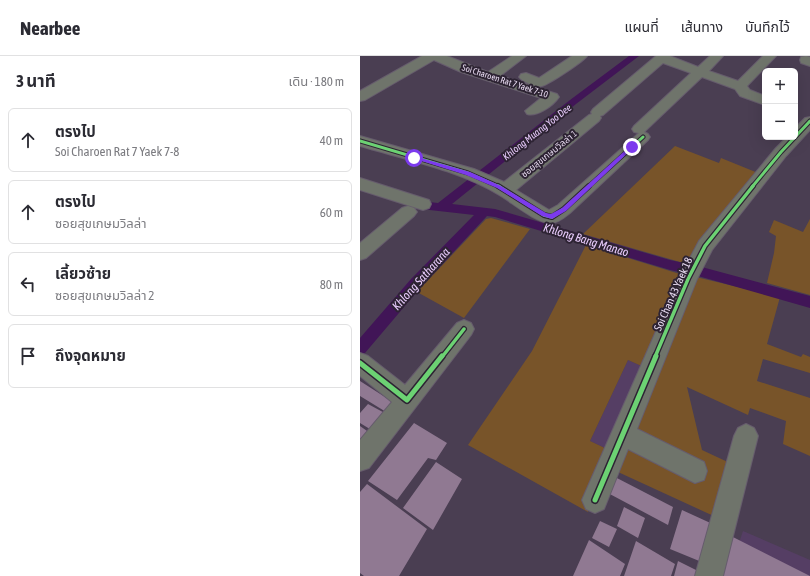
<!DOCTYPE html>
<html lang="th">
<head>
<meta charset="utf-8">
<style>
	body { margin:0; font-family:"Asap Condensed","Noto Sans Thai",sans-serif; background:#f7f7f7; color:#2b2b33 }
	.controls { position:absolute; right:12px; top:12px; display:grid; overflow:hidden; border-radius:6px; box-shadow:0 4px 16px #0002 }
	.controls button { width:36px; height:36px; display:grid; place-items:center; padding:0; border:0; border-bottom:1px solid #e1e1e2; background:#fff; color:#2b2b33; font:20px sans-serif }
	.stop { position:absolute; width:12px; height:12px; margin:-9px; border:3px solid #7c3aed; border-radius:50%; background:#fff }
	.stop.end { background:#7c3aed; border-color:#fff; box-shadow:0 1px 4px #0008 }
	.list { margin:0; padding:0; list-style:none }
	h2 { display:flex; justify-content:space-between; align-items:center; height:52px; margin:0; padding:0 16px; font-size:17px }
	h2 small { font-size:13px; font-weight:400; color:#7c7c81 }
	.list li { display:grid; grid-template-columns:26px 1fr auto; gap:12px; align-items:center; box-sizing:border-box; height:64px; margin:0 8px 8px; padding:0 8px; border:1px solid #e1e1e2; border-radius:6px }
	.list b { display:block; font-size:15px; white-space:nowrap }
	.list p { margin:0; font-size:13px; white-space:nowrap; color:#7c7c81 }
	.list em { font-size:13px; font-style:normal; color:#7c7c81 }
	.icon { flex:none; width:22px; height:22px; fill:none; stroke:currentColor; stroke-width:2; stroke-linecap:round; stroke-linejoin:round }
	.map { position:relative; flex:none; width:450px; height:520px; overflow:hidden }
	header { display:flex; align-items:center; gap:24px; box-sizing:border-box; height:56px; padding:0 20px; background:#fff; border-bottom:1px solid #e1e1e2 }
	header strong { font-size:19px }
	nav { display:flex; gap:22px; margin-inline-start:auto; font-size:14px }
	main { display:flex }
	aside { flex:1; background:#fff }
	.map>svg:first-child { display:block }
</style>
</head>
<body>
<header>
<strong>Nearbee</strong>
<nav><a>แผนที่</a><a>เส้นทาง</a><a>บันทึกไว้</a></nav>
</header>
<main>
<aside>
<h2>3 นาที<small>เดิน · 180 m</small></h2>
<ul class="list">
<li><svg class="icon" aria-label="ahead" viewBox="0 0 24 24"><path d="M12 20V5M6 11l6-6 6 6"/></svg><div><b>ตรงไป</b><p>Soi Charoen Rat 7 Yaek 7-8</p></div><em>40 m</em></li>
<li><svg class="icon" aria-label="ahead" viewBox="0 0 24 24"><path d="M12 20V5M6 11l6-6 6 6"/></svg><div><b>ตรงไป</b><p>ซอยสุขเกษมวิลล่า</p></div><em>60 m</em></li>
<li><svg class="icon" aria-label="left" viewBox="0 0 24 24"><path d="M17 20v-9H6M10 6l-5 5 5 5"/></svg><div><b>เลี้ยวซ้าย</b><p>ซอยสุขเกษมวิลล่า 2</p></div><em>80 m</em></li>
<li><svg class="icon" aria-label="arrive" viewBox="0 0 24 24"><path d="M6 21V4h12l-3 4 3 4H6"/></svg><div><b>ถึงจุดหมาย</b></div></li>
</ul>
</aside>
<div class="map">
<svg width="450" height="520" viewBox="0 0 450 520">
	<rect width="100%" height="100%" fill="#4a3e52"/>
	<!-- built -->
	<path fill="#553e64" d="M 268,304 L 286,312 L 249,394 L 230,385 Z
		M 383,475 L 450,504 L 450,520 L 368,520 Z"/>
	<!-- green -->
	<path fill="#785429" d="M 315,90 L 359,107 L 361,102 L 398,117 L 327,208 L 223,178 Z
		M 131,162 L 170,173 L 104,262 L 57,236 L 126,163 Z
		M 450,163 L 450,239 L 407,227 L 414,197 L 416,180 L 409,176 L 414,164 L 443,176 Z
		M 226,189 L 323,219 L 286,312 L 268,304 L 230,385 L 249,394 L 228,456 L 108,389 L 172,295 Z
		M 336,221 L 420,241 L 407,288 L 441,301 L 443,298 L 450,301 L 450,317 L 403,303 L 397,325 L 450,342 L 450,400 L 423,388 L 426,365 L 390,352 L 388,359 L 327,331 L 342,394 L 372,408 L 358,462 L 258,416 Z"/>
	<g fill="none" stroke-linecap="round" stroke-linejoin="round">
		<!-- canal -->
		<path fill="#411557" fill-rule="evenodd" d="M 269,0 L 279,0 L 216,48 L 92,148 L 135,153 L 310,204 L 338,210 L 450,240 L 450,252 L 338,220 L 310,214 L 135,161 L 127,160 L 61,231 L 5,297 L 0,298 L 0,282 L 51,223 L 114,159 L 52,152 L 48,151 L 46,148 L 48,145 L 52,144 L 78,147 L 210,44 Z"/>
	</g>
	<!-- building -->
	<path fill="#907992" d="M 0,325 L 39,350 L 31,359 L 0,340 Z
		M 8,348 L 32,361 L 18,378 L 0,367 L 0,357 Z
		M 54,367 L 87,387 L 76,404 L 68,402 L 37,444 L 8,425 Z
		M 0,370 L 17,382 L 0,401 Z
		M 76,406 L 102,423 L 73,474 L 43,452 Z
		M 253,420 L 313,451 L 308,469 L 246,436 Z
		M 7,428 L 67,473 L 39,520 L 4,520 L 0,517 L 0,436 Z
		M 264,451 L 285,462 L 278,482 L 257,470 Z
		M 322,454 L 357,470 L 349,509 L 310,493 Z
		M 240,465 L 257,473 L 249,491 L 232,482 Z
		M 367,478 L 450,520 L 357,520 Z
		M 229,484 L 265,508 L 260,520 L 213,520 Z
		M 276,485 L 315,508 L 311,520 L 264,520 Z
		M 318,505 L 348,520 L 314,520 Z"/>
	<g fill="none" stroke-linecap="round" stroke-linejoin="round">
		<defs>
			<path id="minor" d="M 62,0 L 87,0 L 128,16 L 152,0 L 166,0 L 140,20 L 197,38 L 199,41 C 193,50 177,61 167,58 L 165,55 L 181,42 L 101,16 L 74,4 L 5,44 L 0,45 L 0,35 Z
				M 212,0 L 227,0 C 224,5 188,29 182,30 C 176,32 163,26 159,21 L 161,18 L 166,17 L 179,22 Z
				M 296,0 L 310,0 L 338,11 L 350,0 L 363,0 L 349,15 L 378,25 L 403,0 L 416,0 L 387,30 L 390,34 L 405,40 L 405,49 L 380,40 L 375,33 L 342,21 L 284,76 L 288,78 L 290,81 L 288,84 L 210,157 C 205,161 198,167 191,167 C 176,167 154,148 141,140 C 102,115 44,103 0,90 L 0,80 L 114,113 L 144,126 L 229,59 L 232,58 L 231,56 L 233,53 ZM 303,7 L 331,17 L 274,70 L 272,73 L 274,76 L 279,77 L 198,149 L 189,154 L 156,134 L 239,65 L 241,62 L 240,60 L 243,59 Z
				M 446,0 L 450,1 L 450,10 L 441,7 L 440,4 L 441,1 Z
				M 450,61 L 450,74 L 426,100 L 352,194 L 337,223 L 277,373 L 344,406 L 347,415 L 344,424 L 335,427 L 268,393 L 244,453 L 235,457 L 226,453 L 222,444 L 226,435 L 319,223 L 339,185 L 416,92 L 427,81 L 435,81 L 435,72 L 445,62 Z
				M 0,122 L 69,144 L 71,148 L 69,152 L 63,154 L 0,134 Z
				M 48,150 L 54,152 L 57,156 L 54,160 L 6,202 L 0,204 L 0,187 L 42,152 Z
				M 104,264 L 111,267 L 114,273 L 111,279 L 9,412 L 0,415 L 0,384 L 32,346 L 0,320 L 0,297 L 8,300 L 45,329 L 97,267 Z
				M 386,368 L 394,372 L 398,380 L 363,520 L 335,520 L 374,380 L 378,372 Z"/>
		</defs>
		<!-- minor casing -->
		<use href="#minor" stroke="#665c6d" stroke-width="2"/>
		<!-- minor -->
		<use href="#minor" fill="#6f746b" fill-rule="evenodd"/>
		<defs>
			<path id="cycleway-far2" d="M 0,85 L 108,117 L 140,131
				M 228,131 L 283,81
				M 392,131 L 421,96 L 450,65"/>
			<path id="cycleway-far1" d="M 138,130 L 184,159 L 192,161 L 204,153 L 229,130
				M 82,301 L 104,273
				M 295,301 L 328,223 L 345,190 L 393,130"/>
			<path id="cycleway" d="M 0,307 L 47,344 L 82,300
				M 235,444 L 296,300"/>
		</defs>
		<!-- cycleway-far2 casing -->
		<use href="#cycleway-far2" stroke="#2d2333" stroke-width="5"/>
		<!-- cycleway-far1 casing -->
		<use href="#cycleway-far1" stroke="#2d2333" stroke-width="6"/>
		<!-- cycleway casing -->
		<use href="#cycleway" stroke="#2d2333" stroke-width="8"/>
		<!-- cycleway-far2 -->
		<use href="#cycleway-far2" stroke="#6cd273" stroke-width="3"/>
		<!-- cycleway-far1 -->
		<use href="#cycleway-far1" stroke="#6cd273" stroke-width="3.5"/>
		<!-- cycleway -->
		<use href="#cycleway" stroke="#6cd273" stroke-width="5"/>
	</g>
	<!-- route -->
	<path fill="#7c3aed" d="M 270,90 L 274,91 L 206,155 L 192,163 L 182,160 L 137,132 L 106,119 L 52,102 L 54,100 L 110,116 L 141,130 L 186,157 L 191,158 L 202,152 Z"/>
	<g text-anchor="middle" dominant-baseline="central" stroke-width="4" stroke-linejoin="round" paint-order="stroke">
		<!-- far-street labels -->
		<g font-size="9" fill="#e8dbf1" stroke="#2d2333">
			<text transform="translate(145 25) rotate(18)">Soi Charoen Rat 7 Yaek 7-10</text>
			<text transform="translate(189 98) rotate(-39)">ซอยสุขเกษมวิลล่า 1</text>
		</g>
		<!-- far-water labels -->
		<g font-size="10" font-style="italic" fill="#e9ccfd" stroke="#2d2333">
			<text transform="translate(177 76) rotate(-38)">Khlong Muang Yoo Dee</text>
		</g>
		<!-- street labels -->
		<g font-size="11" fill="#e8dbf1" stroke="#2d2333">
			<text transform="translate(313 238) rotate(-66)">Soi Chan 43 Yaek 18</text>
		</g>
		<!-- water labels -->
		<g font-size="12" font-style="italic" fill="#e9ccfd" stroke="#2d2333">
			<text transform="translate(226 184) rotate(17)">Khlong Bang Manao</text>
			<text transform="translate(61 223) rotate(-48)">Khlong Satharana</text>
		</g>
	</g>
</svg>
<div class="controls">
<button>+</button>
<button>−</button>
</div>
<div class="stop" style="left:54px;top:102px"></div>
<div class="stop end" style="left:272px;top:91px"></div>
</div>
</main>
</body>
</html>
